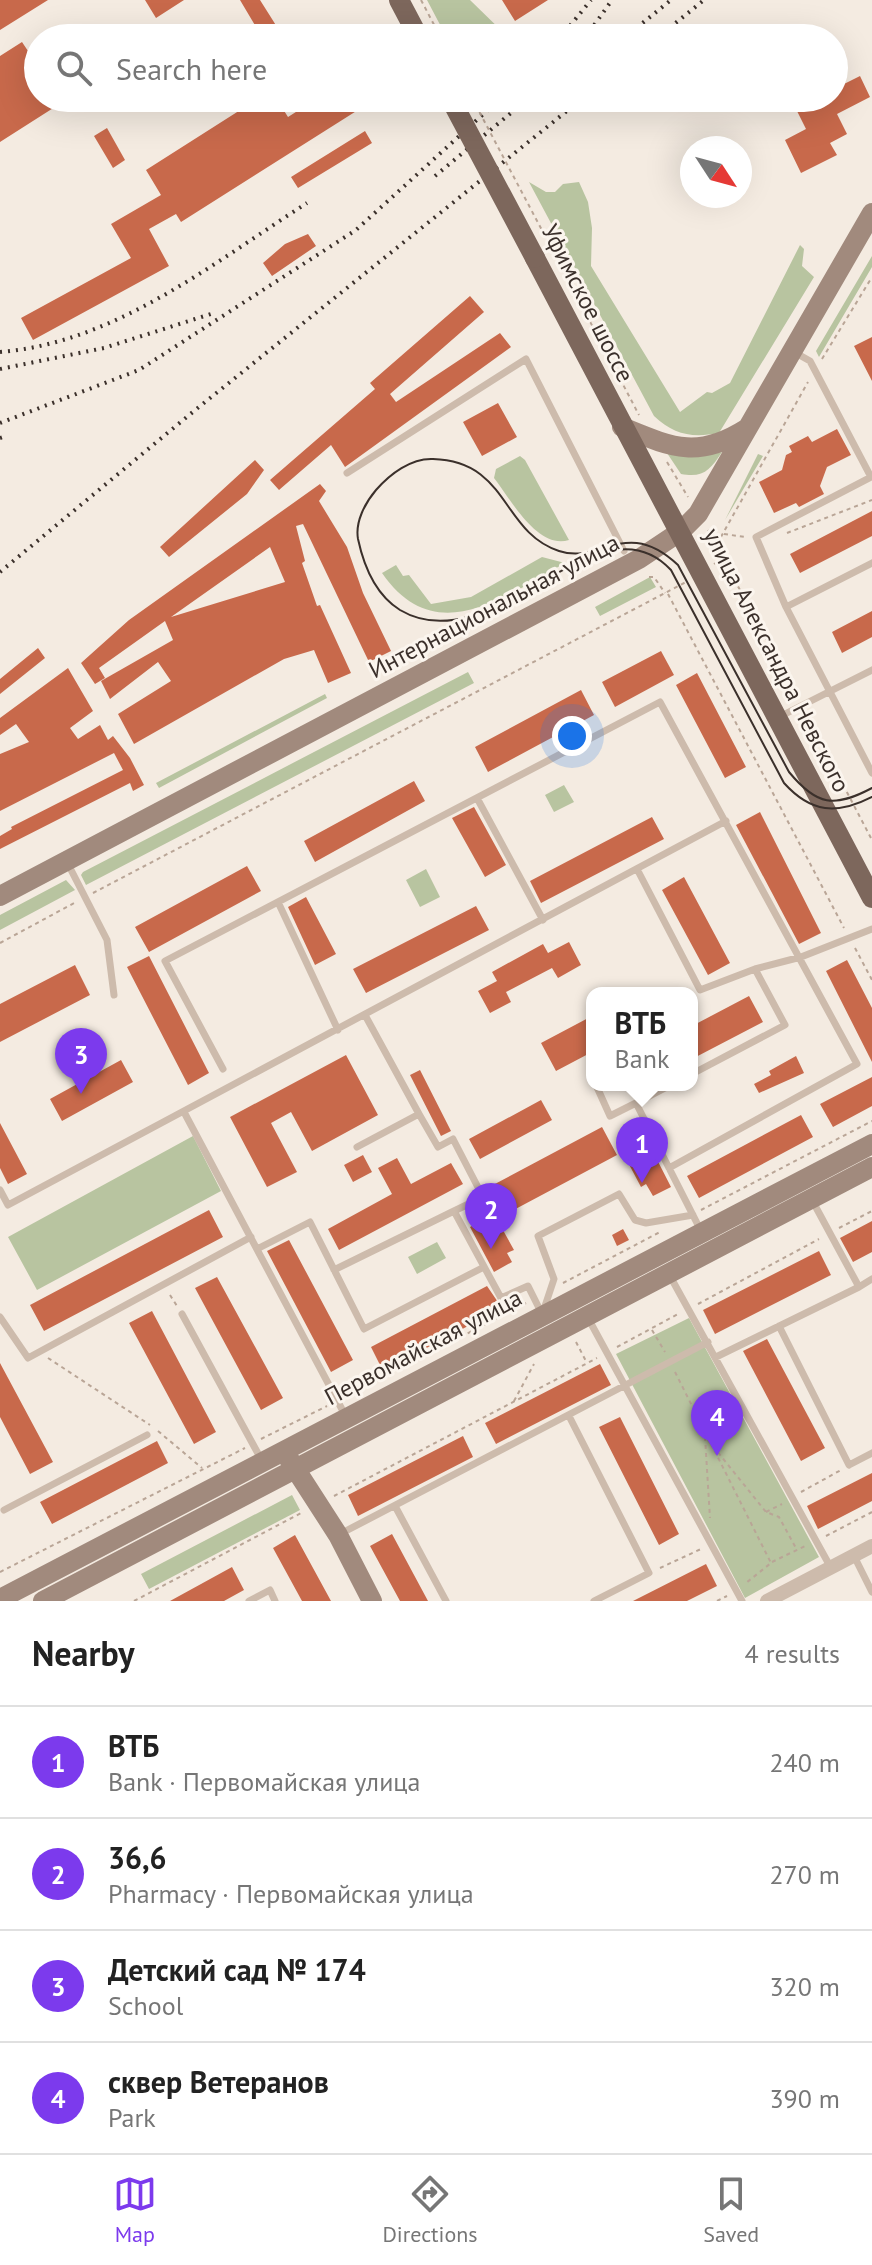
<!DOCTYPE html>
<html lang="en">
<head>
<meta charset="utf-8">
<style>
	body { margin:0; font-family:"PT Sans",sans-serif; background:#f2f2f2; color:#222 }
	.compass { position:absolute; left:680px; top:136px; width:72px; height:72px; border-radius:50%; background:#fff; box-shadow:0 8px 32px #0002; rotate:126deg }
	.you { position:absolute; left:572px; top:736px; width:28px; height:28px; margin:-20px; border:6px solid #fff; border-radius:50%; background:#1a73e8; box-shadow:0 0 0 12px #1a73e833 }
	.badge { display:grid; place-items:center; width:52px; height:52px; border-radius:50%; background:#7c3aed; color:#fff; font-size:26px; font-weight:700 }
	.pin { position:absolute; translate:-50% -66px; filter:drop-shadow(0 2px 4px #0008) }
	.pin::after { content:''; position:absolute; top:42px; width:28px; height:24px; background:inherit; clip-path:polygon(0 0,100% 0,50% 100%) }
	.popup { position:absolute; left:586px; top:987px; width:112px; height:104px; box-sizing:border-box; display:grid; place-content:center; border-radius:16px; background:#fff; filter:drop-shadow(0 2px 6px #0005); font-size:26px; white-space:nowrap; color:#767676 }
	.popup b { font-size:30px; color:#222 }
	.popup::after { content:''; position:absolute; left:50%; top:100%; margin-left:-16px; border:16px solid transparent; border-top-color:#fff }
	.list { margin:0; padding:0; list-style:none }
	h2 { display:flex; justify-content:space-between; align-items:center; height:104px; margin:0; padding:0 32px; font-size:34px }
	h2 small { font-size:26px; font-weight:400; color:#767676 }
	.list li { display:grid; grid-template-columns:52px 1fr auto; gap:24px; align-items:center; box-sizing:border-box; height:112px; padding:0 32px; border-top:2px solid #e0e0e0 }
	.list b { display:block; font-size:30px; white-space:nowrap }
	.list p { margin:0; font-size:26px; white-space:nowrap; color:#767676 }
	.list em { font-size:26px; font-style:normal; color:#767676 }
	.icon { flex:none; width:44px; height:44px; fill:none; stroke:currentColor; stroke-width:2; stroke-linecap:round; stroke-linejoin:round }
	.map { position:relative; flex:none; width:872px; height:1601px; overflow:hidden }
	.search { position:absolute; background:#fff; box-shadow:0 8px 32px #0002; left:24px; right:24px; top:24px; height:88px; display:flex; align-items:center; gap:20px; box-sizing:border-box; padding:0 28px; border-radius:44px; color:#767676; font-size:30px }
	.sheet { height:552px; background:#fff }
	nav { display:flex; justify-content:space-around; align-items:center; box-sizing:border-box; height:112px; border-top:2px solid #e0e0e0; background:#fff; font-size:22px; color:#767676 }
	nav a { display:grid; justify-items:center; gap:4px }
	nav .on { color:#7c3aed }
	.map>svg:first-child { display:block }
</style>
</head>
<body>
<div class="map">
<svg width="872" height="1601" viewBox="0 0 872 1601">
	<rect width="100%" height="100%" fill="#f4ebe1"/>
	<!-- green -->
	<path fill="#b8c4a0" d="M 427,0 L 470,0 L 509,38 L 447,38 Z
		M 529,182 L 546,192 L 555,192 L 563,184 L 579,182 L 588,202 L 592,228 L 591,266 L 680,412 L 707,392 L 712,393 L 730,383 L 800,245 L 804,249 L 802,266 L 814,277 L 719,433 C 692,438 674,435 654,416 Z
		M 872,256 L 872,267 L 819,357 L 816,351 Z
		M 722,452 C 710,470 704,478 681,474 L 667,453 L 695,457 Z
		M 758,454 L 763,456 L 725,520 Z
		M 520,456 L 525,460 L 569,540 C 538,550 511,500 494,478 L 496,469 Z
		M 542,557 L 565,563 C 504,597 435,650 382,573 L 396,565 L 403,576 L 409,575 L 431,604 L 471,597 Z
		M 650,577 L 656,587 L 600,616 L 595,607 Z
		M 468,672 L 474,683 L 86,885 L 81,875 L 83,872 Z
		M 325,694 L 327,698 L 159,788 L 156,783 Z
		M 564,785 L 574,802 L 554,812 L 545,795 Z
		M 426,869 L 440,897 L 420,907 L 406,880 Z
		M 66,880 L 75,890 L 0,930 L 0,915 Z
		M 193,1136 L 221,1191 L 37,1290 L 8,1237 Z
		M 437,1242 L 446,1258 L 417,1274 L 408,1257 Z
		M 689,1318 L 819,1557 L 745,1598 L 616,1354 Z
		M 292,1495 L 300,1510 L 149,1589 L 141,1574 Z"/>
	<!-- building -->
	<path fill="#c8694b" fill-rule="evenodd" d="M 0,0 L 48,0 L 0,30 Z
		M 145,0 L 184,0 L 156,18 Z
		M 240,0 L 260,0 L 284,38 L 255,38 L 251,31 L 256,27 Z
		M 502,0 L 548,0 L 515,21 Z
		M 22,42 L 34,60 L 38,58 L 38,98 L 69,98 L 0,142 L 0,56 Z
		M 860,76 L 870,97 L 837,114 L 847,134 L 830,143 L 837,155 L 801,173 L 785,140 L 806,129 L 796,109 L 818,98 L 834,98 L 834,89 Z
		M 259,98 L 276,98 L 288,117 L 318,98 L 350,98 L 358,110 L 181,222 L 176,214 L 149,229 L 169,266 L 33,340 L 21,318 L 131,258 L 111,224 L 161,195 L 146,170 Z
		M 107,128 L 125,160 L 113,168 L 94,136 Z
		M 365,131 L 372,143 L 298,188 L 291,177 Z
		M 308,234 L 316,246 L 272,276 L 263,263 L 285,244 Z
		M 470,296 L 484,312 L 390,394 L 396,402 L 500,333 L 511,347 L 345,467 L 331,445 L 279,490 L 270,480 L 375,389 L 370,383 Z
		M 872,337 L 872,381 L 854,346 Z
		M 498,403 L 517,437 L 482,456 L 463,422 Z
		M 837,429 L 851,455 L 827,467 L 820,486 L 824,494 L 799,507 L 796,503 L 774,513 L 759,482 L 782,470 L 786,455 L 792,452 L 789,446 L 808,436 L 812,442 Z
		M 255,460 L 264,470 L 247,494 L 169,557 L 160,547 Z
		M 320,484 L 326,491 L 319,501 L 347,547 L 363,593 L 391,651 L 369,662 L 303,524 L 296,526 L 305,561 L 302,563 L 317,606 L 320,605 L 351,673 L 328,683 L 314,650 L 284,659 L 134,744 L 118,714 L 171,681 L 158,662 L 110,699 L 101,681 L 173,640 L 165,621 L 99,668 L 105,678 L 95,684 L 81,663 L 129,620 ZM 270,547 L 285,582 L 171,617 Z
		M 872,511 L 872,536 L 800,573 L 790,554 Z
		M 872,611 L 872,637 L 842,653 L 832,632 Z
		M 38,648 L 45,658 L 0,694 L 0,679 Z
		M 661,651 L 674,675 L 615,707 L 602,682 Z
		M 68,668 L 93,711 L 70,728 L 78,739 L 100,725 L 108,740 L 113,736 L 130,758 L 144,785 L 133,791 L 130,783 L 0,849 L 0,836 L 12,829 L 11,827 L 123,770 L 114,753 L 0,811 L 0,754 L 29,742 L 16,724 L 0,735 L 0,718 Z
		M 697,673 L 746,767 L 725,778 L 676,685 Z
		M 581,690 L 594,715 L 488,772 L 475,747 Z
		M 414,781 L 425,801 L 315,862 L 304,841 Z
		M 474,807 L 506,865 L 485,877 L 452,818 Z
		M 760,812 L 821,933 L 799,944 L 736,825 Z
		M 652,817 L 664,839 L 541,903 L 530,881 Z
		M 247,866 L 261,891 L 149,952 L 135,927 Z
		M 684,877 L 730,963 L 708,975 L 662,890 Z
		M 306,897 L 336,954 L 315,965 L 288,907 Z
		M 476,906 L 489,930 L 366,993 L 353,969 Z
		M 569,942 L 581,965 L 558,978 L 552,968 L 506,992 L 511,1002 L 490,1013 L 478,991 L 497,981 L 492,972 L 543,944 L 548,953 Z
		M 149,956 L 209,1073 L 188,1085 L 127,967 Z
		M 847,960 L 872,1008 L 872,1062 L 826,971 Z
		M 75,965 L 90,995 L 0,1042 L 0,1004 Z
		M 749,996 L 763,1022 L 692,1059 L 692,1026 Z
		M 592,1016 L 592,1052 L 556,1071 L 541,1043 Z
		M 346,1055 L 378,1115 L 312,1151 L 291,1112 L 271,1123 L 297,1172 L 267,1187 L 230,1117 Z
		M 796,1056 L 804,1073 L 759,1093 L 754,1084 L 771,1075 L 769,1071 Z
		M 121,1060 L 133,1082 L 62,1121 L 50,1099 Z
		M 420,1070 L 451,1131 L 441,1136 L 410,1075 Z
		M 872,1077 L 872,1106 L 833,1127 L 820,1104 Z
		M 541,1100 L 552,1120 L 480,1159 L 469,1139 Z
		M 801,1115 L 813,1137 L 699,1198 L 687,1176 Z
		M 0,1123 L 27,1174 L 8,1184 L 0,1168 Z
		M 602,1127 L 617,1155 L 508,1213 L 493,1185 Z
		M 647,1140 L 671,1187 L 653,1196 L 646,1184 L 641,1187 L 623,1153 Z
		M 363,1155 L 372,1172 L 353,1182 L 344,1165 Z
		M 397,1158 L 411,1184 L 451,1163 L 463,1184 L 339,1250 L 328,1229 L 392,1194 L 378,1168 Z
		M 209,1210 L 223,1237 L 44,1331 L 30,1305 Z
		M 494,1214 L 514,1250 L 507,1253 L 512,1262 L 494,1272 L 470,1227 Z
		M 872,1221 L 872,1252 L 853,1262 L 840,1238 Z
		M 623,1229 L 629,1240 L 617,1246 L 612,1235 Z
		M 289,1240 L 353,1360 L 331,1372 L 267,1251 Z
		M 819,1251 L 831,1275 L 715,1334 L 703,1310 Z
		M 217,1277 L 283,1398 L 261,1410 L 195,1288 Z
		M 487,1286 L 502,1308 L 383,1371 L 371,1347 Z
		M 152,1311 L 216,1432 L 194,1444 L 129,1323 Z
		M 767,1339 L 825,1448 L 801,1461 L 743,1351 Z
		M 0,1363 L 53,1462 L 30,1474 L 0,1417 Z
		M 600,1364 L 611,1385 L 496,1444 L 485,1423 Z
		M 620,1417 L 679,1534 L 659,1545 L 599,1427 Z
		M 463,1436 L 473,1457 L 358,1516 L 348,1495 Z
		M 157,1441 L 168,1463 L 52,1524 L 40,1502 Z
		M 872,1473 L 872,1501 L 818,1529 L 807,1506 Z
		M 392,1534 L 428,1601 L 400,1601 L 370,1546 Z
		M 295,1535 L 331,1601 L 302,1601 L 273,1548 Z
		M 706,1564 L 717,1586 L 687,1601 L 633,1601 Z
		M 232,1567 L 244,1590 L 224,1601 L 170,1601 Z"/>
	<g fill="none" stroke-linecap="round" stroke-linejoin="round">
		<!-- path -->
		<path stroke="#b9a596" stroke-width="2" stroke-dasharray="4 4" stroke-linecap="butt" d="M 421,0 L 441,38
			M 553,251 L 639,415
			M 822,359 L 872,277
			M 667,462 L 688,497
			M 708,530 L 797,697
			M 787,533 L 872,500
			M 724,534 L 745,537
			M 717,544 L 808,382
			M 714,564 L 723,558
			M 649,577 L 654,577 L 665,593
			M 668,594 L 844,928
			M 806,714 L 872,840
			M 93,893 L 686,582
			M 0,943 L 76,902
			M 855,948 L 872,980
			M 701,1210 L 872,1121
			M 839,1228 L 872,1211
			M 563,1283 L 660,1232
			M 170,1295 L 177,1306
			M 698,1304 L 819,1239
			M 652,1330 L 665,1352
			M 576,1342 L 587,1363
			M 617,1347 L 678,1314
			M 48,1358 L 150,1425
			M 675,1372 L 771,1563 L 746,1583
			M 347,1396 L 526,1303
			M 514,1401 L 534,1364
			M 158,1431 L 202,1468
			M 705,1437 L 710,1518
			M 261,1439 L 327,1406
			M 708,1440 L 766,1512 L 779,1517 L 797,1550
			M 801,1492 L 841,1470
			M 334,1496 L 597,1358
			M 766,1512 L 782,1504
			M 826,1536 L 872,1512
			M 772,1562 L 805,1546
			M 660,1568 L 701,1549
			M 0,1572 L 245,1448
			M 134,1601 L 303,1512
			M 717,1601 L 727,1596"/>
		<!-- lane -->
		<path stroke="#cdbbac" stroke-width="7" d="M 794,352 L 810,361 L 871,477 L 756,537 L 786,607 L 872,773
			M 347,473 L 526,359 L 624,551
			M 786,607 L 872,563
			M 777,718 L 872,670
			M 477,798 L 543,920
			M 68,864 L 107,940 L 114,995
			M 637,869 L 700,990 L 755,969
			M 278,902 L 338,1030
			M 365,1015 L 419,1114
			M 223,1069 L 165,961 L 660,702 L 857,1064 L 669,1168
			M 692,1074 L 785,1025 L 755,969 L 801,957 L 872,929
			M 596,1085 L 610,1116 L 636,1103
			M 671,1085 L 636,1103 L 701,1231
			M 184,1112 L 345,1415
			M 357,1147 L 419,1114 L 438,1147 L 453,1139 L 483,1197 L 454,1211 L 501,1298 L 528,1286 L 541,1312
			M 0,1190 L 8,1205 L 726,821
			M 812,1200 L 859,1287 L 872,1279
			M 257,1249 L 310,1222 L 364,1329 L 484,1267
			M 334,1270 L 454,1211
			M 670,1276 L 831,1568
			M 543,1312 L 554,1279 L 538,1236 L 619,1194 L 635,1220 L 646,1223 L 693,1215
			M 182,1314 L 261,1459
			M 0,1317 L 28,1358 L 251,1237
			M 588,1318 L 742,1601
			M 779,1326 L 849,1465 L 872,1453
			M 716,1357 L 859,1287
			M 569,1416 L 649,1573 L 594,1601
			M 395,1506 L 446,1601
			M 4,1510 L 147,1435
			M 340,1534 L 708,1342
			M 854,1556 L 872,1592
			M 249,1601 L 270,1590 L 275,1601"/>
		<!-- street -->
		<path stroke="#cdbbac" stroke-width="14" d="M 767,1601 L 872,1546"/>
		<!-- secondary -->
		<path stroke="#a18a7d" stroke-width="20" d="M 622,427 C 671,447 697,460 746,429
			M 0,896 L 639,559 L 681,531 L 698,514 L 872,213
			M 289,1459 L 338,1535 L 372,1601
			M 0,1599 L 872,1144
			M 43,1601 L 872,1167"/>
		<!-- primary -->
		<path stroke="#7d675c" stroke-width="20" d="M 399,0 L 419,38
			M 535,258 L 872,898"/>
		<!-- tram -->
		<path stroke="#3b302b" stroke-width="2" d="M 872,788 C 834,808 817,806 789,772 L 678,565 C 626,516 601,565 559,551 C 501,532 509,461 433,459 C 411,458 390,474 376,490 C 365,503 355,522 358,539 C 364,567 376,595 400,610 C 493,665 598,491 671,570 L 784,783 C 811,813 837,815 872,797"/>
		<!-- rail -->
		<path stroke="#3b302b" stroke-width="4" stroke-dasharray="2 6" stroke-linecap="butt" d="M 560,38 L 591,0
			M 585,38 L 612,0
			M 624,38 L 671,0
			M 657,38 L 704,0
			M 542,104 L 549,98
			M 435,176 L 529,98
			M 0,352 C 115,343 213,263 307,203
			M 0,369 L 104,348 L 214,313
			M 0,423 L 139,370 L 356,230 L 501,98
			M 0,438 L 3,437
			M 0,572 L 194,411 L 583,98"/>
		<!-- path-bridge -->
		<path stroke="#b9a596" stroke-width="2" stroke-dasharray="4 4" stroke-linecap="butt" d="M 472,98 L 553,251"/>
		<!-- primary-bridge -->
		<path stroke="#7d675c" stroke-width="20" d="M 450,98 L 535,258"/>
	</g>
	<g text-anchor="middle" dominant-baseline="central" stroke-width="6" stroke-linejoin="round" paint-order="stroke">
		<!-- street labels -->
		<g font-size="24" fill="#3b302b" stroke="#fbf5ee">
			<text transform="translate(588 303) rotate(63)">Уфимское шоссе</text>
			<text transform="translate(494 606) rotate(-28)">Интернациональная улица</text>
			<text transform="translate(777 660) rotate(63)">улица Александра Невского</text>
			<text transform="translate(423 1347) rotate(-28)">Первомайская улица</text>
		</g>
	</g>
</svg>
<svg class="compass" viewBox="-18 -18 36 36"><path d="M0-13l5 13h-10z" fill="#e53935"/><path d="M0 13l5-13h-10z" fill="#767676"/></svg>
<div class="you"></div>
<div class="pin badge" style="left:642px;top:1183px">1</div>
<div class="popup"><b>ВТБ</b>Bank</div>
<div class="pin badge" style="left:491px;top:1249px">2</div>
<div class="pin badge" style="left:81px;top:1094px">3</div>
<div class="pin badge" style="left:717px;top:1456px">4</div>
<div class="search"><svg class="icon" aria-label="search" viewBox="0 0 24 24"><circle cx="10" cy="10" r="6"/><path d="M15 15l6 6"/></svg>Search here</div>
</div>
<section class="sheet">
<h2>Nearby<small>4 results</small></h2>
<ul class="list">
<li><span class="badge">1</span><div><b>ВТБ</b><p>Bank · Первомайская улица</p></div><em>240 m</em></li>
<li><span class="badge">2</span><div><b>36,6</b><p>Pharmacy · Первомайская улица</p></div><em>270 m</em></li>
<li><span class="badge">3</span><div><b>Детский сад № 174</b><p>School</p></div><em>320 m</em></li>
<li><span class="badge">4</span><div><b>сквер Ветеранов</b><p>Park</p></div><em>390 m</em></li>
</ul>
</section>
<nav>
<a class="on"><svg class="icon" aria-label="map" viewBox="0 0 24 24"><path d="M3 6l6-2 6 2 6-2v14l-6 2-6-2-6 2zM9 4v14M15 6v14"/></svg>Map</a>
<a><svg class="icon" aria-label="directions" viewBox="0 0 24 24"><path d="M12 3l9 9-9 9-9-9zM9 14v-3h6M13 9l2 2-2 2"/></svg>Directions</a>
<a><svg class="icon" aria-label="saved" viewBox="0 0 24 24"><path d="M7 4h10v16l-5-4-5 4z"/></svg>Saved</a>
</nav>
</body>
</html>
